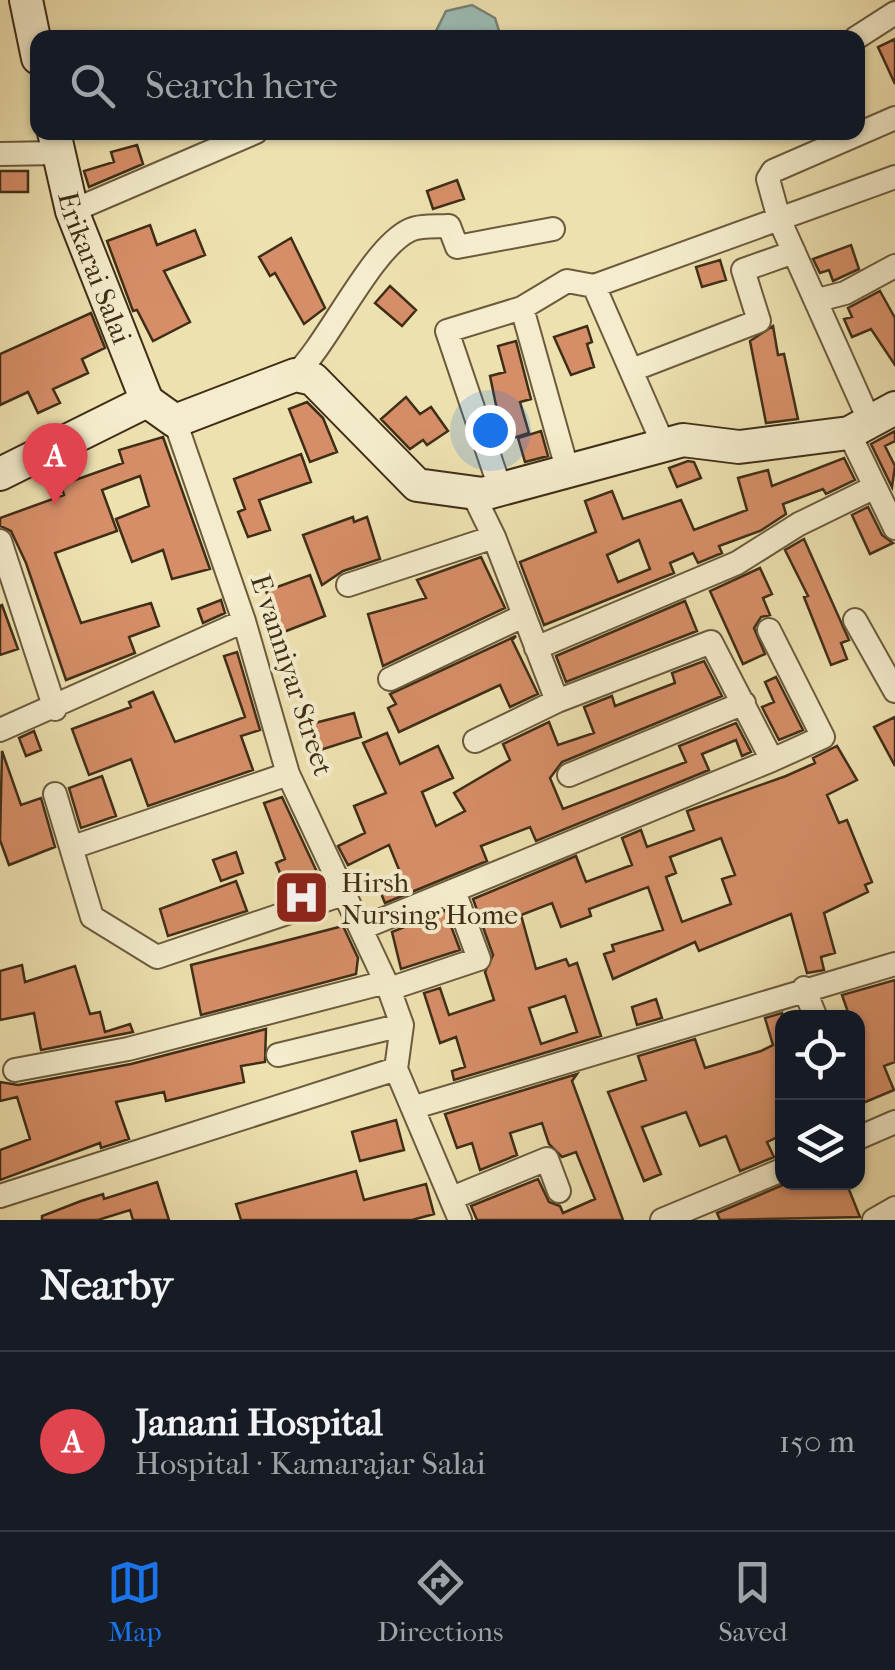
<!DOCTYPE html>
<html lang="en">
<head>
<meta charset="utf-8">
<style>
	body { margin:0; font-family:"IM FELL French Canon",serif; background:#20242c; color:#f1f3f6 }
	.controls { position:absolute; right:30px; bottom:30px; display:grid; overflow:hidden; border-radius:20px; box-shadow:0 2px 8px #0004 }
	.controls button { width:90px; height:90px; display:grid; place-items:center; padding:0; border:0; border-bottom:2px solid #363941; background:#171b24; color:#f1f3f6; font:50px sans-serif }
	.you { position:absolute; left:490px; top:430px; width:35px; height:35px; margin:-25px; border:8px solid #fff; border-radius:50%; background:#1a73e8; box-shadow:0 0 0 15px #1a73e833 }
	.badge { display:grid; place-items:center; width:65px; height:65px; border-radius:50%; background:#1a73e8; color:#fff; font-size:32px; font-weight:700 }
	.pin { position:absolute; translate:-50% -82px; filter:drop-shadow(0 2px 5px #0008) }
	.pin::after { content:''; position:absolute; top:52px; width:35px; height:30px; background:inherit; clip-path:polygon(0 0,100% 0,50% 100%) }
	.list { margin:0; padding:0; list-style:none }
	h2 { display:flex; justify-content:space-between; align-items:center; height:130px; margin:0; padding:0 40px; font-size:42px }
	h2 small { font-size:32px; font-weight:400; color:#9ea1a6 }
	.list li { display:grid; grid-template-columns:65px 1fr auto; gap:30px; align-items:center; box-sizing:border-box; height:180px; padding:0 40px; border-top:2px solid #363941 }
	.list b { display:block; font-size:38px; white-space:nowrap }
	.list p { margin:0; font-size:32px; white-space:nowrap; color:#9ea1a6 }
	.list em { font-size:32px; font-style:normal; color:#9ea1a6 }
	.icon { flex:none; width:55px; height:55px; fill:none; stroke:currentColor; stroke-width:2; stroke-linecap:round; stroke-linejoin:round }
	.map { position:relative; flex:none; width:895px; height:1220px; overflow:hidden }
	.search { position:absolute; background:#171b24; box-shadow:0 2px 8px #0004; left:30px; right:30px; top:30px; height:110px; display:flex; align-items:center; gap:25px; box-sizing:border-box; padding:0 35px; border-radius:20px; color:#9ea1a6; font-size:38px }
	.sheet { height:310px; background:#171b24 }
	nav { display:flex; justify-content:space-around; align-items:center; box-sizing:border-box; height:140px; border-top:2px solid #363941; background:#171b24; font-size:28px; color:#9ea1a6 }
	nav a { display:grid; justify-items:center; gap:5px }
	nav .on { color:#1a73e8 }
	.map>svg:first-child { display:block }
</style>
</head>
<body>
<div class="map">
<svg width="895" height="1220" viewBox="0 0 895 1220">
	<rect width="100%" height="100%" fill="#eee1b0"/>
	<filter id="stains"><feTurbulence type="fractalNoise" baseFrequency=".002" numOctaves="4"/><feColorMatrix values="0 0 0 0 .2 0 0 0 0 .09 0 0 0 0 .02 0 0 0 .5 -.17"/></filter>
	<radialGradient id="worn" r=".72"><stop offset=".6" stop-color="#630" stop-opacity="0"/><stop offset="1" stop-color="#630" stop-opacity=".3"/></radialGradient>
	<!-- water -->
	<path fill="#9cbcb4" stroke="#778375" stroke-width="2.5" d="M 472,5 L 495,18 L 501,37 L 433,37 L 446,11 Z"/>
	<!-- building -->
	<path fill="#d68e68" stroke="#3f2e17" stroke-width="2.5" fill-rule="evenodd" d="M 895,39 L 895,84 L 878,47 Z
		M 137,145 L 143,164 L 89,187 L 84,171 L 114,162 L 111,152 Z
		M 0,171 L 28,171 L 28,192 L 0,192 Z
		M 457,180 L 464,199 L 433,209 L 427,191 Z
		M 150,225 L 157,245 L 195,230 L 205,255 L 164,271 L 190,322 L 153,341 L 137,310 L 133,311 L 107,241 Z
		M 291,238 L 325,308 L 304,324 L 275,273 L 270,276 L 259,257 Z
		M 851,245 L 859,269 L 833,281 L 829,270 L 820,273 L 813,259 Z
		M 720,260 L 726,280 L 702,287 L 696,267 Z
		M 390,286 L 416,310 L 402,326 L 375,303 Z
		M 880,291 L 895,318 L 895,365 L 871,329 L 852,337 L 844,319 L 852,317 L 848,308 Z
		M 91,313 L 105,348 L 82,359 L 88,373 L 53,389 L 60,403 L 38,413 L 28,392 L 0,405 L 0,354 Z
		M 587,326 L 592,342 L 587,344 L 594,367 L 571,375 L 554,337 Z
		M 773,326 L 778,355 L 784,354 L 798,419 L 766,423 L 750,341 Z
		M 516,341 L 531,399 L 520,402 L 529,433 L 500,442 L 492,412 L 497,410 L 490,376 L 505,372 L 498,346 Z
		M 406,397 L 420,414 L 431,407 L 448,431 L 427,445 L 423,440 L 410,449 L 381,419 Z
		M 307,402 L 323,418 L 337,452 L 310,462 L 289,409 Z
		M 541,431 L 548,456 L 525,462 L 518,438 Z
		M 895,431 L 895,441 L 885,446 L 895,466 L 892,487 L 871,444 Z
		M 163,437 L 210,569 L 172,579 L 163,550 L 132,562 L 116,519 L 149,506 L 140,476 L 102,490 L 117,531 L 55,553 L 81,623 L 151,603 L 159,626 L 129,637 L 135,653 L 66,680 L 26,563 L 11,531 L 0,526 L 0,518 L 64,495 L 61,485 L 123,463 L 119,450 Z
		M 301,454 L 311,482 L 259,500 L 270,530 L 248,537 L 238,512 L 245,509 L 234,479 Z
		M 844,458 L 855,480 L 826,494 L 823,489 L 783,504 L 786,514 L 760,531 L 719,546 L 722,553 L 698,563 L 693,553 L 670,563 L 674,573 L 544,625 L 520,562 L 596,532 L 585,501 L 612,491 L 623,519 L 681,500 L 694,530 L 747,510 L 738,478 L 768,470 L 772,486 ZM 639,540 L 650,569 L 618,582 L 607,555 Z
		M 688,461 L 694,462 L 701,478 L 677,487 L 669,468 Z
		M 868,507 L 882,535 L 893,543 L 870,554 L 852,515 Z
		M 353,517 L 354,522 L 367,517 L 380,559 L 343,571 L 322,585 L 303,535 Z
		M 804,539 L 849,640 L 841,643 L 847,659 L 831,665 L 804,597 L 808,596 L 785,550 Z
		M 481,557 L 505,608 L 383,666 L 368,614 L 426,598 L 417,580 Z
		M 760,568 L 772,594 L 763,598 L 770,615 L 761,617 L 754,628 L 765,654 L 743,664 L 710,591 Z
		M 310,575 L 325,616 L 281,633 L 266,591 Z
		M 221,600 L 225,613 L 203,623 L 198,609 Z
		M 685,601 L 697,631 L 566,682 L 556,656 Z
		M 2,605 L 18,649 L 0,655 L 0,606 Z
		M 516,636 L 512,640 L 538,694 L 510,707 L 500,685 L 399,732 L 388,708 L 396,704 L 390,694 Z
		M 237,652 L 260,730 L 241,736 L 253,770 L 148,806 L 131,759 L 89,775 L 72,729 L 131,707 L 129,702 L 153,692 L 175,742 L 245,717 L 224,656 Z
		M 704,661 L 722,696 L 562,762 L 550,778 L 563,809 L 686,762 L 679,746 L 736,723 L 751,752 L 742,756 L 736,740 L 702,754 L 709,770 L 536,841 L 530,827 L 481,846 L 487,861 L 385,903 L 378,886 L 402,877 L 389,845 L 348,865 L 338,846 L 365,833 L 354,806 L 386,793 L 363,743 L 387,733 L 400,764 L 438,746 L 453,778 L 422,792 L 436,826 L 465,811 L 454,793 L 510,760 L 503,744 L 549,722 L 558,745 L 594,733 L 584,707 L 612,696 L 615,706 L 675,683 L 672,673 Z
		M 776,677 L 803,730 L 779,740 L 762,707 L 774,702 L 765,682 Z
		M 354,713 L 361,737 L 311,753 L 303,726 Z
		M 895,717 L 895,766 L 874,727 Z
		M 34,731 L 41,750 L 26,756 L 19,738 Z
		M 837,746 L 857,780 L 827,795 L 839,823 L 847,820 L 872,882 L 865,885 L 868,892 L 824,913 L 835,953 L 821,957 L 824,970 L 807,973 L 791,914 L 699,951 L 695,942 L 613,979 L 604,954 L 614,951 L 612,945 L 663,930 L 648,887 L 589,909 L 591,916 L 561,927 L 552,903 L 521,915 L 536,969 L 566,959 L 569,966 L 577,963 L 601,1036 L 454,1080 L 452,1071 L 465,1067 L 456,1037 L 440,1043 L 424,993 L 440,988 L 449,1015 L 494,1000 L 485,972 L 493,955 L 473,899 L 576,856 L 586,882 L 632,865 L 622,838 L 641,830 L 647,847 L 694,830 L 687,811 L 786,776 L 815,763 L 813,758 ZM 721,838 L 735,875 L 722,879 L 731,904 L 682,922 L 666,877 L 676,873 L 670,857 ZM 565,996 L 577,1032 L 541,1044 L 529,1008 Z
		M 2,751 L 21,805 L 41,798 L 55,847 L 9,865 L 0,840 Z
		M 102,776 L 116,816 L 81,828 L 69,788 Z
		M 282,797 L 323,885 L 289,896 L 276,863 L 285,859 L 264,803 Z
		M 236,852 L 243,873 L 221,881 L 213,860 Z
		M 236,881 L 247,911 L 168,936 L 160,909 Z
		M 445,910 L 460,950 L 401,969 L 392,932 Z
		M 343,926 L 358,958 L 356,974 L 201,1015 L 191,965 Z
		M 22,965 L 25,982 L 75,966 L 90,1014 L 100,1012 L 105,1032 L 130,1024 L 133,1032 L 41,1050 L 34,1013 L 0,1020 L 0,971 Z
		M 895,980 L 895,1062 L 884,1066 L 894,1090 L 858,1105 L 858,1089 L 863,1087 L 858,1071 L 858,1018 L 850,1018 L 842,995 Z
		M 656,999 L 662,1018 L 637,1025 L 632,1007 Z
		M 782,1013 L 782,1135 L 767,1142 L 774,1157 L 740,1171 L 726,1136 L 700,1146 L 686,1112 L 642,1127 L 661,1174 L 644,1181 L 608,1092 L 646,1080 L 638,1056 L 695,1039 L 705,1068 L 761,1051 L 773,1045 L 765,1018 Z
		M 266,1029 L 265,1062 L 241,1066 L 244,1082 L 166,1101 L 164,1092 L 116,1102 L 129,1139 L 101,1148 L 100,1143 L 0,1180 L 0,1150 L 30,1139 L 17,1097 L 0,1101 L 0,1082 L 18,1085 L 131,1064 Z
		M 577,1074 L 572,1081 L 623,1220 L 477,1220 L 471,1206 L 538,1179 L 549,1202 L 560,1206 L 563,1213 L 595,1199 L 576,1152 L 562,1157 L 549,1144 L 542,1123 L 510,1133 L 517,1155 L 480,1170 L 472,1143 L 457,1148 L 445,1114 Z
		M 396,1120 L 404,1150 L 360,1161 L 352,1132 Z
		M 356,1171 L 364,1200 L 426,1184 L 434,1214 L 412,1220 L 241,1220 L 236,1204 Z
		M 157,1182 L 169,1220 L 133,1220 L 130,1210 L 98,1220 L 42,1220 L 42,1216 L 81,1201 L 103,1194 L 104,1199 Z
		M 790,1182 L 846,1182 L 860,1217 L 720,1220 L 717,1213 Z"/>
	<g fill="none" stroke-linecap="round" stroke-linejoin="round">
		<defs>
			<path id="street" d="M 856,38 L 895,13
				M 895,118 L 773,171 L 768,179 L 779,219 L 895,177
				M 0,154 L 59,153
				M 72,211 L 256,132
				M 818,300 L 845,293 L 895,266
				M 522,308 L 568,472
				M 632,370 L 759,321 L 743,270 L 794,252
				M 295,375 C 330,341 371,248 410,230 C 421,225 437,227 449,226 L 457,247 L 553,229
				M 175,421 L 244,621 L 288,774 L 389,989 L 402,1025 L 396,1069 L 460,1220
				M 849,433 L 895,528
				M 664,446 L 594,286 L 779,219 L 870,422
				M 500,488 L 447,331 L 522,308 L 567,281 L 594,286
				M 472,492 L 494,537 L 557,701
				M 0,541 L 55,709
				M 348,585 L 494,537
				M 855,620 L 895,691
				M 536,648 L 737,563 L 799,524 L 875,487
				M 390,679 L 523,616
				M 0,730 L 244,621
				M 475,741 L 557,701 L 711,642 L 772,760 L 823,737 L 769,630
				M 569,775 L 744,703
				M 55,794 L 92,917 L 157,957 L 346,893
				M 73,847 L 288,774
				M 362,928 L 772,760
				M 804,988 L 816,1018
				M 389,989 L 479,959 L 454,891
				M 278,1055 L 402,1025
				M 15,1070 L 128,1049 L 386,982
				M 415,1107 L 895,964
				M 858,1138 L 895,1122
				M 0,1196 L 396,1069
				M 452,1198 L 547,1159 L 559,1191
				M 662,1220 L 782,1170
				M 874,1220 L 895,1208"/>
			<g id="secondary">
				<path d="M 26,0 L 38,58"/>
				<path id="s1" d="M 54,132 L 72,211 L 147,401"/>
				<path d="M 147,401 L 175,421 L 295,375 L 313,379 L 417,485 L 483,494 L 683,440 L 739,447 L 849,433 L 895,408"/>
				<path d="M 0,474 L 147,401"/>
			</g>
		</defs>
		<!-- street casing -->
		<use href="#street" stroke="#6b5b3d" stroke-width="26"/>
		<!-- secondary casing -->
		<use href="#secondary" stroke="#3f2e17" stroke-width="36"/>
		<!-- street -->
		<use href="#street" stroke="#f4eccc" stroke-width="22"/>
		<!-- secondary -->
		<use href="#secondary" stroke="#f4eccc" stroke-width="32"/>
	</g>
	<!-- icons -->
	<defs>
		<symbol id="hospital-square" viewBox="-11 -11 22 22"><rect x="-9" y="-9" width="18" height="18" rx="4" fill="#8f2418" stroke="#f4eccc"/><path d="M-5-5h3v3.5h4V-5h3V5h-3V1.5h-4V5h-3Z" fill="#fff"/></symbol>
	</defs>
	<g fill-rule="evenodd">
		<use href="#hospital-square" x="270" y="866" width="63" height="63"/>
	</g>
	<g text-anchor="middle" dominant-baseline="central" stroke-width="8" stroke-linejoin="round" paint-order="stroke">
		<!-- street labels -->
		<g font-size="28" fill="#3f2e17" stroke="#f4eccc">
			<text stroke="none"><textPath href="#s1" startOffset="142">Erikarai Salai</textPath></text>
			<text transform="translate(292 675) rotate(72)">E vanniyar Street</text>
		</g>
		<!-- poi labels -->
		<g font-size="28" fill="#3f2e17" stroke="#f4eccc" text-anchor="start">
			<text x="341" y="882">Hirsh<tspan x="341" dy="32">Nursing Home</tspan></text>
		</g>
	</g>
	<rect width="100%" height="100%" filter="url(#stains)"/>
	<rect width="100%" height="100%" fill="url(#worn)"/>
</svg>
<div class="controls">
<button><svg class="icon" aria-label="locate" viewBox="0 0 24 24"><circle cx="12" cy="12" r="6"/><path d="M12 2v4M12 18v4M2 12h4M18 12h4"/></svg></button>
<button><svg class="icon" aria-label="layers" viewBox="0 0 24 24"><path d="M12 4l9 5-9 5-9-5zM3 14l9 5 9-5"/></svg></button>
</div>
<div class="you"></div>
<div class="pin badge" style="left:55px;top:505px;background:#e0444e">A</div>
<div class="search"><svg class="icon" aria-label="search" viewBox="0 0 24 24"><circle cx="10" cy="10" r="6"/><path d="M15 15l6 6"/></svg>Search here</div>
</div>
<section class="sheet">
<h2>Nearby<small></small></h2>
<ul class="list">
<li><span class="badge" style="background:#e0444e">A</span><div><b>Janani Hospital</b><p>Hospital · Kamarajar Salai</p></div><em>150 m</em></li>
</ul>
</section>
<nav>
<a class="on"><svg class="icon" aria-label="map" viewBox="0 0 24 24"><path d="M3 6l6-2 6 2 6-2v14l-6 2-6-2-6 2zM9 4v14M15 6v14"/></svg>Map</a>
<a><svg class="icon" aria-label="directions" viewBox="0 0 24 24"><path d="M12 3l9 9-9 9-9-9zM9 14v-3h6M13 9l2 2-2 2"/></svg>Directions</a>
<a><svg class="icon" aria-label="saved" viewBox="0 0 24 24"><path d="M7 4h10v16l-5-4-5 4z"/></svg>Saved</a>
</nav>
</body>
</html>
